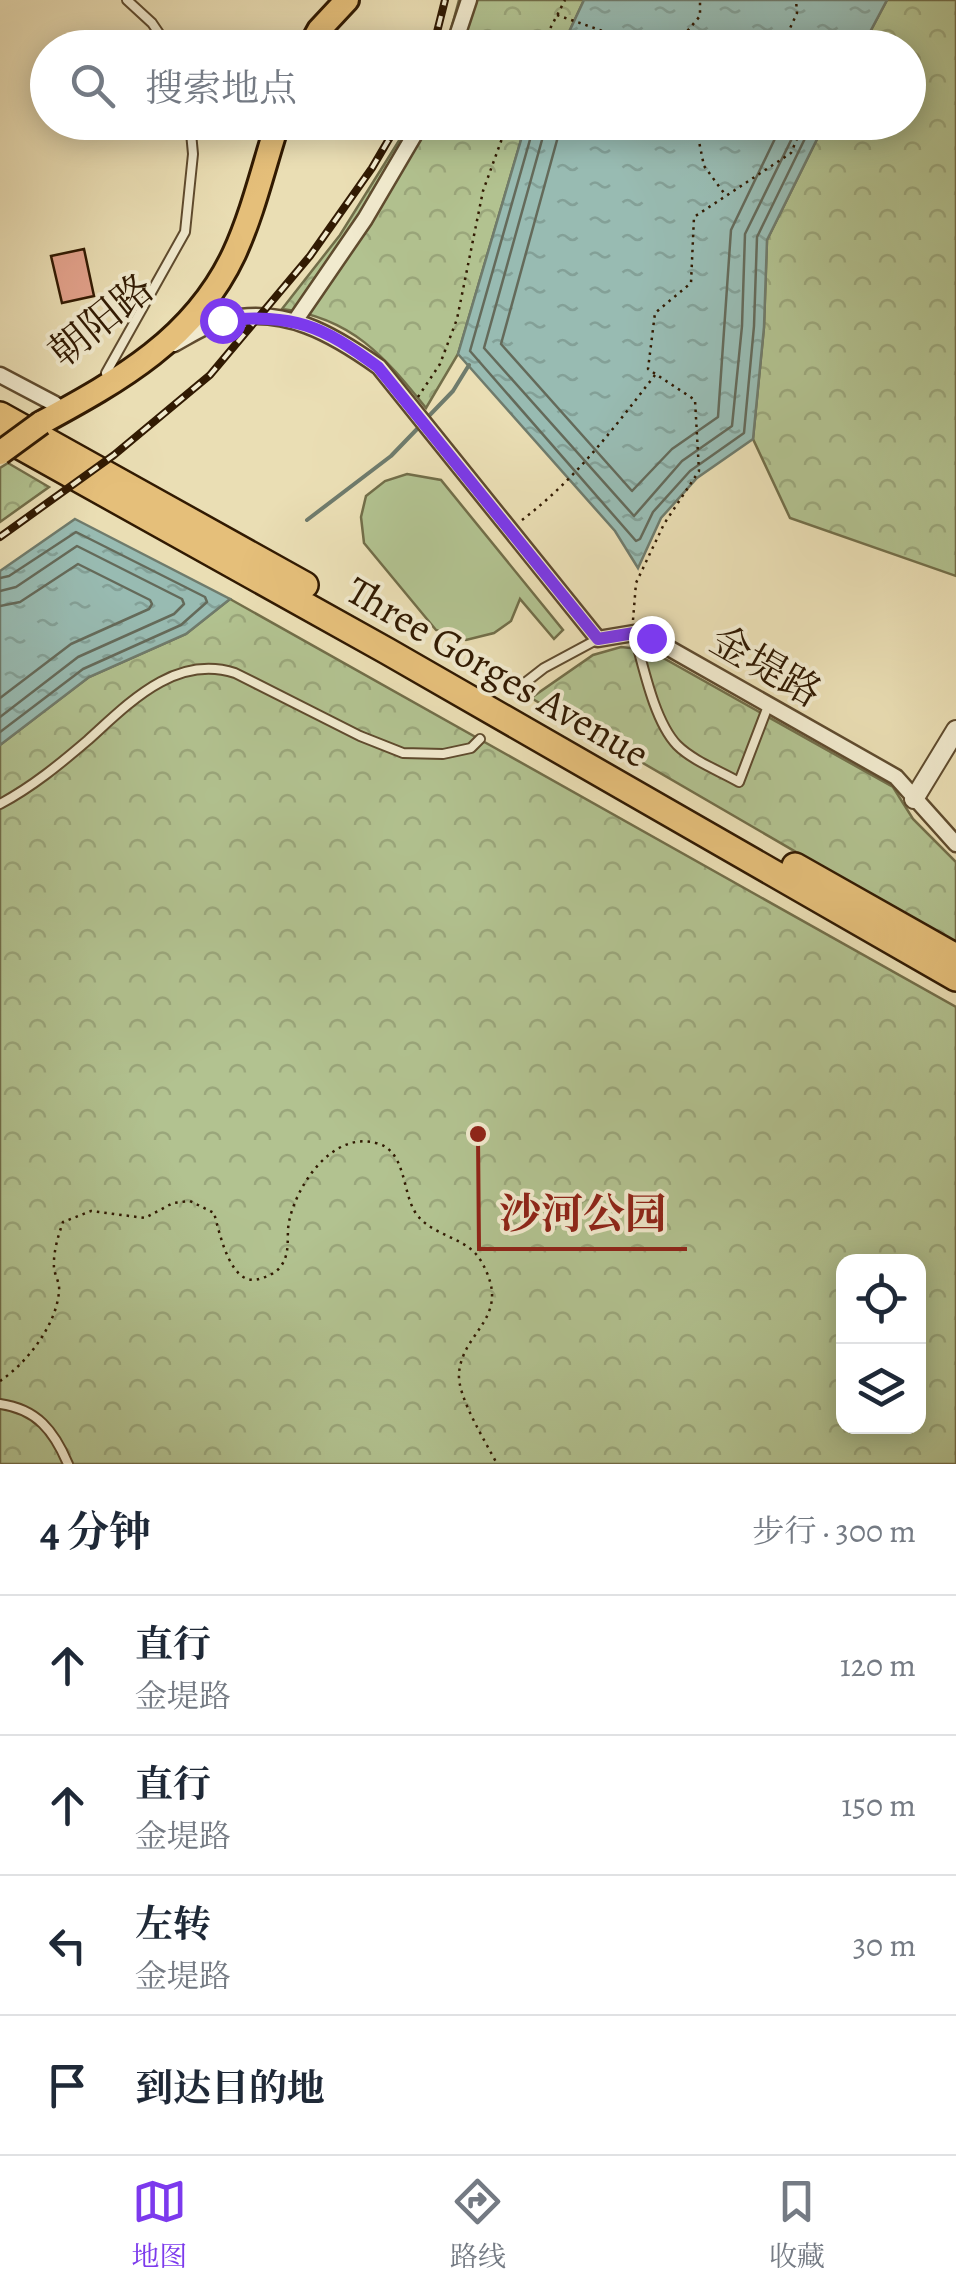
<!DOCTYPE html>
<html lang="zh">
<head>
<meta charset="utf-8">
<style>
	body { margin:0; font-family:Alegreya,"Noto Serif SC",serif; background:#f6f6f7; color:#1f2937 }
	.controls { position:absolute; right:30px; bottom:30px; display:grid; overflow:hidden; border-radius:20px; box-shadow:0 5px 25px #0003 }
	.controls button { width:90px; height:90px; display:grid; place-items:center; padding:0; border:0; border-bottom:2px solid #e0e1e3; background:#fff; color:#1f2937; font:50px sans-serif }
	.stop { position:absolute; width:30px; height:30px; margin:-22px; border:8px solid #7c3aed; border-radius:50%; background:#fff }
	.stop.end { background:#7c3aed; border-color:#fff; box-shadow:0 2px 10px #0008 }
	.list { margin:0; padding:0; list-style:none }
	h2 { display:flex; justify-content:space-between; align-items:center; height:130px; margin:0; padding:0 40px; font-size:42px }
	h2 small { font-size:32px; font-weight:400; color:#747a83 }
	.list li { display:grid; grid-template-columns:65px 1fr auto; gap:30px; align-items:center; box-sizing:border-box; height:140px; padding:0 40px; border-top:2px solid #e0e1e3 }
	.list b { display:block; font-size:38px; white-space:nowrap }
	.list p { margin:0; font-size:32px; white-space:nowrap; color:#747a83 }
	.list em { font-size:32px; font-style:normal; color:#747a83 }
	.icon { flex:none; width:55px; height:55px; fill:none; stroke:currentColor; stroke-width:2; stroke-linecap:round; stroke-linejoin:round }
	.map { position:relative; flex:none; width:956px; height:1464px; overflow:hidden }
	.search { position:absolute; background:#fff; box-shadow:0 5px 25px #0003; left:30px; right:30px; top:30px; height:110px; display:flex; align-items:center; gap:25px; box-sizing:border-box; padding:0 35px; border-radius:55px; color:#747a83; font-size:38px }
	.sheet { height:690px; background:#fff }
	nav { display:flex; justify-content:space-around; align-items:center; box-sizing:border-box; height:140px; border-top:2px solid #e0e1e3; background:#fff; font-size:28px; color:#747a83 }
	nav a { display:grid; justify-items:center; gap:5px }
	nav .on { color:#7c3aed }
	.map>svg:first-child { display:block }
</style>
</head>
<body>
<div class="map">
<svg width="956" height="1464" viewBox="0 0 956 1464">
	<defs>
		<pattern id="forest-crowns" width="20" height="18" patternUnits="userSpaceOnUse" patternTransform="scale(2.5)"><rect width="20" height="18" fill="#b2c290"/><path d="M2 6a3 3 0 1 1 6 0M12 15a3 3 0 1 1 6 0" fill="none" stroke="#9aa67b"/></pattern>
		<pattern id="water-ripples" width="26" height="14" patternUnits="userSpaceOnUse" patternTransform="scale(2.5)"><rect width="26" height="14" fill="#98bbb2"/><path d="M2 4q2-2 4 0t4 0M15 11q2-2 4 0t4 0" fill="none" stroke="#83a097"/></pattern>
	</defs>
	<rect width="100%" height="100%" fill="#eadeb4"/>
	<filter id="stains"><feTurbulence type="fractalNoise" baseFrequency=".002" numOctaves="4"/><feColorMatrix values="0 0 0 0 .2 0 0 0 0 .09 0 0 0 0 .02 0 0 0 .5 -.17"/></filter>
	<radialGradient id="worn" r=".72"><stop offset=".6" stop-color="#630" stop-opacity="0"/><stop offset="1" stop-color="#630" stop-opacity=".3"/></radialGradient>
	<!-- forest -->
	<path fill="url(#forest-crowns)" stroke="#726e49" stroke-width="2.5" fill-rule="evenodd" d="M 459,0 L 584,0 L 562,47 L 446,48 Z
		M 887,0 L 956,0 L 956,576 L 790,518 L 753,439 L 764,327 L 767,240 L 825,123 L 908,122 L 908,48 L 862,47 Z
		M 410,123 L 526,123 L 458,354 L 426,408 C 384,356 352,318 282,309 L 340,235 Z
		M 8,463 L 49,487 L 0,522 L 0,468 Z
		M 230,599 L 956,1007 L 956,1464 L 0,1464 L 0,745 L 89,677 L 186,634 ZM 844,1262 L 918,1262 L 918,1426 L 844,1426 Z
		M 621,647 L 649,650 L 893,787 L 913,819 L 956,862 L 956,945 L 531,698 L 593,655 Z"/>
	<!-- pitch -->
	<path fill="#b2c290" stroke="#726e49" stroke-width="2.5" d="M 407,474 L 441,480 L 563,630 L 554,639 L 520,599 L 511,621 L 494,633 L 466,640 L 436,630 L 364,543 L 361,517 L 366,496 L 385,481 Z"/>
	<!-- water -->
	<path fill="url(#water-ripples)" stroke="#6f7b6c" stroke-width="2.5" d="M 584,0 L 887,0 L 862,47 L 562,47 Z
		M 526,123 L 825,123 L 767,240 L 764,327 L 753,439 L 697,478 L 661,518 L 638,568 L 615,531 L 458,354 Z
		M 75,519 L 230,599 L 186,634 L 89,677 L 0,745 L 0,571 Z"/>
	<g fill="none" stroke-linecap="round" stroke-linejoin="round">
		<!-- shore -->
		<path stroke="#646a5a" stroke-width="2.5" d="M 535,122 L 470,351 L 636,541 L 640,539 L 653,512 L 690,471 L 744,433 L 754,326 L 757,237 L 813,122
			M 547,122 L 484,348 L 634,516 L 682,461 L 732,426 L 742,326 L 745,234 L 800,122
			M 562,122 L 501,344 L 632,491 L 672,449 L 718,417 L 731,230 L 783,122
			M 0,578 L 9,576 L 76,532 L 205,597 L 207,602 L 181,625 L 83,669 L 0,732
			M 0,591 L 16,587 L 77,546 L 182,599 L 184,604 L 174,614 L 78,657 L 0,717
			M 0,606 L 20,602 L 78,564 L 150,600 L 152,604 L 149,609 L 71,644 L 0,698"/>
		<!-- stream -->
		<path stroke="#6f7b6c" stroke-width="4" d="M 425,420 L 453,391 L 469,365
			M 307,520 L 391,456 L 419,427"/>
	</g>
	<!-- building -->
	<path fill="#e4a38d" stroke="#311a02" stroke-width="2.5" d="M 84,249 L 94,296 L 62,303 L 51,256 Z"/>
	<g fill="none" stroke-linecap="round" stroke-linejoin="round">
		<defs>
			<path id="service" d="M 127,0 L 152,23 L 169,48
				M 106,373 L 185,232 L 193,154 L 190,122
				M 634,633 C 643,665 654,721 677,745 C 693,761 720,771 739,782 L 768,706
				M 526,682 L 544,668 L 598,639
				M 0,804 C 32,787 60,764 88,740 C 129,703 175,654 235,673 L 360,736 L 403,753 L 443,754 L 471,748 L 480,739
				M 0,1404 C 37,1409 54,1431 68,1464"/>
			<path id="minor" d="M 453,48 L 469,0
				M 295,321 L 365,219 L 422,122
				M 174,344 C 189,336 207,324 224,320 C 283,305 333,334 379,367 L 598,639 L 634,633 L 651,638 L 896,777 L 956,844
				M 0,375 L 55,404"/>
			<path id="tertiary" d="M 914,799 L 956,730"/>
			<path id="primary" d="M 309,48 L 319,30 L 347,0
				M 41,423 C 120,380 194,339 234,254 C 253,213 264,165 278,122"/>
			<path id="motorway" d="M 0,415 L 305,585
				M 0,435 L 387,651 L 956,978
				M 795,866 L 956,957"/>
		</defs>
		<!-- service casing -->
		<use href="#service" stroke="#5f4b2e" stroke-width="12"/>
		<!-- minor casing -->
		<use href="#minor" stroke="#5f4b2e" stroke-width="19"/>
		<!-- tertiary casing -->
		<use href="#tertiary" stroke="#5f4b2e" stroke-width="22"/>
		<!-- primary casing -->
		<use href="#primary" stroke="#311a02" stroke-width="28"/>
		<!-- motorway casing -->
		<use href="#motorway" stroke="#311a02" stroke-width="30"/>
		<!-- path -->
		<path stroke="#311a02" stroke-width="2.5" stroke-dasharray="2.5 5" stroke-linecap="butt" d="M 557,15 L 634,42
			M 540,48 L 565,0
			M 630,48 L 634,42 L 651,48
			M 673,48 L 700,16 L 700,0
			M 781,48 L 797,13 L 796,0
			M 695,122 L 704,166 L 724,193
			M 618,126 L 625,122
			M 418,397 L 440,364 L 457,319 L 483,191 L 508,122
			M 522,520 C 576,479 614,428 655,375
			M 633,620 L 636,583 L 664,524 L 699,471 L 695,400 L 648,369 L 655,313 L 691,283 L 694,217 L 791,153 L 804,122
			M 0,1381 C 27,1363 57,1324 59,1291 C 60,1283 55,1276 54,1268 C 53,1253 58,1236 63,1222 L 91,1211 L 145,1218 L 173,1203 L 190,1201 L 214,1213 C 220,1234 231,1291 262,1278 C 269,1276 277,1272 281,1266 C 291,1252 286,1237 289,1222 C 296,1186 332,1131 376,1143 C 406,1150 402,1191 415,1212 C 431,1237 467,1236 481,1261 C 514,1318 463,1329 459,1373 C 457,1397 486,1442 497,1464"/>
		<!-- service -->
		<use href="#service" stroke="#f1eace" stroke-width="8"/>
		<!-- minor -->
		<use href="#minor" stroke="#f1eace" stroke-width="14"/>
		<!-- tertiary -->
		<use href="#tertiary" stroke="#f1eace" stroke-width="18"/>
		<!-- primary -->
		<use href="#primary" stroke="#e5bf7a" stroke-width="22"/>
		<!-- motorway -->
		<use href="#motorway" stroke="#e5bf7a" stroke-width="25"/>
		<defs>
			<path id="rail" d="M 433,48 L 445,0
				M 0,537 L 114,455 L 210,375 L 310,256 L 372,168 L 399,122"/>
		</defs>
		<!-- rail casing -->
		<use href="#rail" stroke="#311a02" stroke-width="8"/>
		<!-- rail -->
		<use href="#rail" stroke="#f1eace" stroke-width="4" stroke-dasharray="11" stroke-linecap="butt"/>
		<defs>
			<path id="primary-bridge" d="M 0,453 L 41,423"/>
		</defs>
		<!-- primary-bridge casing -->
		<use href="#primary-bridge" stroke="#311a02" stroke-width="28" stroke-linecap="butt"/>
		<!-- primary-bridge -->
		<use href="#primary-bridge" stroke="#e5bf7a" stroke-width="22"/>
	</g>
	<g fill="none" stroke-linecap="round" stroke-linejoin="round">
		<!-- route -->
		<path stroke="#7c3aed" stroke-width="12" d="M 222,320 C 295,314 321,325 378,367 L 598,639 L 634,633 L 651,638"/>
	</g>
	<g text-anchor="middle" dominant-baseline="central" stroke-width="8" stroke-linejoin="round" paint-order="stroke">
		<!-- street labels -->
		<g font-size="40" fill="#311a02" stroke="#f1eace">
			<text transform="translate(101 320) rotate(-39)">朝阳路</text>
			<text transform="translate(766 666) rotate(30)">金堤路</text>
			<text transform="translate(498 672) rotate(30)">Three Gorges Avenue</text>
		</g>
	</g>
	<!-- callouts -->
	<path fill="none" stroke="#8f2418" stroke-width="4" d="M478 1134L479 1249H687"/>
	<circle fill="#8f2418" stroke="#f1eace" stroke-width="4" cx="478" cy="1134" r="10"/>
	<g font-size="42" text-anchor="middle" font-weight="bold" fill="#8f2418" stroke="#f1eace" stroke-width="8" stroke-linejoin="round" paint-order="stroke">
		<text x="583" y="1228">沙河公园</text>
	</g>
	<rect width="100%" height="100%" filter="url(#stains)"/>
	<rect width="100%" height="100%" fill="url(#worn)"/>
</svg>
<div class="controls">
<button><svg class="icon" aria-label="locate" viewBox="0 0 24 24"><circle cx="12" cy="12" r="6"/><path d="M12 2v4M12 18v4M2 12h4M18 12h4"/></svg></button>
<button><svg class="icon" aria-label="layers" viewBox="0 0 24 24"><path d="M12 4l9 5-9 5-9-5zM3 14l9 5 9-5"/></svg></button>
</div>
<div class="stop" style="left:222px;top:320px"></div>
<div class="stop end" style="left:651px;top:638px"></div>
<div class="search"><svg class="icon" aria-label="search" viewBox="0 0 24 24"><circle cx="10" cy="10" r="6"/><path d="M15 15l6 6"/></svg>搜索地点</div>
</div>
<section class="sheet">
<h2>4 分钟<small>步行 · 300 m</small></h2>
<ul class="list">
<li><svg class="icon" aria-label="ahead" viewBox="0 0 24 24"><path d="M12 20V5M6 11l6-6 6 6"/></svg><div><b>直行</b><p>金堤路</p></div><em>120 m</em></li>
<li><svg class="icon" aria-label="ahead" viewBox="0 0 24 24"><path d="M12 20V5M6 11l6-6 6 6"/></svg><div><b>直行</b><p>金堤路</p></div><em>150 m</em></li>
<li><svg class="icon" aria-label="left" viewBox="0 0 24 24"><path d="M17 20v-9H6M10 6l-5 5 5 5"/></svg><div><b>左转</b><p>金堤路</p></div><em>30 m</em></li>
<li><svg class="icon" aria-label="arrive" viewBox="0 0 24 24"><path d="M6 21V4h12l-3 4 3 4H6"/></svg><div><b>到达目的地</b></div></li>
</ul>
</section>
<nav>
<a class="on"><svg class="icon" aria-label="map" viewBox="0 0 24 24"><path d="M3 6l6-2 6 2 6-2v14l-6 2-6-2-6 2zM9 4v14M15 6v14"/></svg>地图</a>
<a><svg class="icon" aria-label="directions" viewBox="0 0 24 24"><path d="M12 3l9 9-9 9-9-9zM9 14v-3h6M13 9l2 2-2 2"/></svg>路线</a>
<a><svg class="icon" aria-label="saved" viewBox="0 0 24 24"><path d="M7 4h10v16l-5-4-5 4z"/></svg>收藏</a>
</nav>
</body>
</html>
